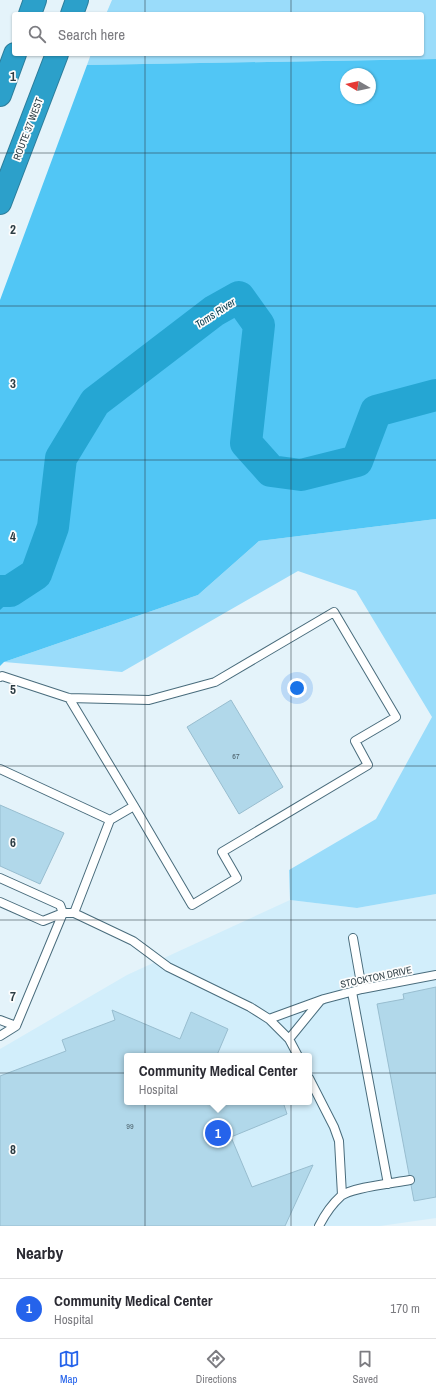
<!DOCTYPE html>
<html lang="en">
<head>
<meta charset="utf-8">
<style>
	body { margin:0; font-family:"Archivo Narrow",sans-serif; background:#f7f7f7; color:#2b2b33 }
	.compass { position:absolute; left:340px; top:68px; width:36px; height:36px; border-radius:50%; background:#fff; box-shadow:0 1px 3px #0004; rotate:279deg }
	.you { position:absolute; left:297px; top:688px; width:14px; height:14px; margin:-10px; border:3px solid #fff; border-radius:50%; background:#1a73e8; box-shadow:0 0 0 6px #1a73e833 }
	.badge { display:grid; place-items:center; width:26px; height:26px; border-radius:50%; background:#2563eb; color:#fff; font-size:13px; font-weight:700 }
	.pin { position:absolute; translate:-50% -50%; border:2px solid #fff; box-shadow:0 1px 4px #0006 }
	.popup { position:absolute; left:124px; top:1053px; width:188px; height:52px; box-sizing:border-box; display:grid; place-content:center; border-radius:4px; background:#fff; filter:drop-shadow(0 1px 3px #0005); font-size:13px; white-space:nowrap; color:#7c7c81 }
	.popup b { font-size:15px; color:#2b2b33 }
	.popup::after { content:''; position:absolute; left:50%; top:100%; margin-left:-8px; border:8px solid transparent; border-top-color:#fff }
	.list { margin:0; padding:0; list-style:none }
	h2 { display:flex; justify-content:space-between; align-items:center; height:52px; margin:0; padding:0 16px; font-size:17px }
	h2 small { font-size:13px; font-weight:400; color:#7c7c81 }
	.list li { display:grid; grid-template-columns:26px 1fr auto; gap:12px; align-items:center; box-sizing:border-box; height:60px; padding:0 16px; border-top:1px solid #e1e1e2 }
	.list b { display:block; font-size:15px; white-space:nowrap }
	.list p { margin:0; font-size:13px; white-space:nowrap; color:#7c7c81 }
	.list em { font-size:13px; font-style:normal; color:#7c7c81 }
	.icon { flex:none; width:22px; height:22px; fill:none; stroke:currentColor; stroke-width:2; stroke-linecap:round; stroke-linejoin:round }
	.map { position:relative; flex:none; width:436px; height:1226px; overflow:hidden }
	.search { position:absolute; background:#fff; box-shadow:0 1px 3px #0004; left:12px; right:12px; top:12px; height:44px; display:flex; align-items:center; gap:10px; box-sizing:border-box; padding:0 14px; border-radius:4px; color:#7c7c81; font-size:15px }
	.sheet { height:112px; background:#fff }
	nav { display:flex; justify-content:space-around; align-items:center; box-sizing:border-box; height:56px; border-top:1px solid #e1e1e2; background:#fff; font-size:11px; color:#7c7c81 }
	nav a { display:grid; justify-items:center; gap:2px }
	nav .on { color:#2563eb }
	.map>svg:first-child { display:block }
</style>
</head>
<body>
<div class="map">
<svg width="436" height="1226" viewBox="0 0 436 1226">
	<rect width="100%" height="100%" fill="#e4f3fa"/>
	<!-- built -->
	<path fill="#d2eefb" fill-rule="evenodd" d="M 436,894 L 436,1218 L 380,1226 L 0,1226 L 0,1049 L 127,975 L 290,900 L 357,908 ZM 127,1056 L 309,1056 L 309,1102 L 127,1102 Z"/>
	<!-- green -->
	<path fill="#9adcfa" d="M 112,0 L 436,0 L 436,59 L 87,65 L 91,54 L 422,54 L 422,14 L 106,14 Z
		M 436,519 L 436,894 L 357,908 L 290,900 L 289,870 L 376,819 L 432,717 L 356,591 L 298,571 L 122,672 L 4,662 L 198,595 L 259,541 Z"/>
	<!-- forest -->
	<path fill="#51c6f5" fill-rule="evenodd" d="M 436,59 L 436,519 L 259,541 L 198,595 L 4,662 L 0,666 L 0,300 L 87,65 ZM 346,74 L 370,74 L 370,98 L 346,98 Z"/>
	<!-- water -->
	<path fill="#25a6d3" d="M 0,579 L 3,579 L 14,597 L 0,610 Z"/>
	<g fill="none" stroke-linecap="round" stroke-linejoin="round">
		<!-- river -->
		<path stroke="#25a6d3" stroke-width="32" d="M 0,591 L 10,591 L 36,574 L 53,527 L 61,458 L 95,402 L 214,311 L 239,297 L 259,325 L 246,443 L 271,471 L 301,475 L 357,461 L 376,411 L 436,395"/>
	</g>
	<!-- building -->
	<path fill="#b1d8ea" stroke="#98bdcf" d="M 231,700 L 283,787 L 239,814 L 187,727 Z
		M 0,805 L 64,833 L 40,884 L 0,866 Z
		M 436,987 L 436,1197 L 414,1201 L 377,1004 L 404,999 L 403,994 Z
		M 112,1010 L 180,1039 L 191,1012 L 228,1029 L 217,1055 L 219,1056 L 127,1056 L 127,1102 L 283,1102 L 287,1114 L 231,1137 L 252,1187 L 313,1165 L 285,1226 L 0,1226 L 0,1076 L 66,1051 L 62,1040 L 115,1020 Z"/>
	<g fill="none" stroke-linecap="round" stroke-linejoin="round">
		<defs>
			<path id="lane" d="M 0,677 L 2,676 L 69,698 L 149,700 L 215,682 L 334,612 L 396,717 L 355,741 L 368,765 L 222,852 L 237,878 L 192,905 L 134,806 L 110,820 L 74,913
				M 69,698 L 134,806
				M 0,769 L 110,820
				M 0,878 L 60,905 L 63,913 L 16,1026 L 0,1020
				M 0,902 L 43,921 L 63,913 L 74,913 L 133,941 L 168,967 L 250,1007 L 269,1019 L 289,1039 L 298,1056
				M 353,938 L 362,989
				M 352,992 L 388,1184
				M 269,1019 L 324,999 L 362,989 L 436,975
				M 0,1036 L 16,1026
				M 289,1039 L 320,1001
				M 309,1078 L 334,1127 L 339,1141 L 342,1195
				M 319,1226 C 325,1214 331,1205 341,1196 C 352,1187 395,1183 410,1180"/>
			<path id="highway" d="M 30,14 L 35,0
				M 72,14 L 77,0
				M 0,95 L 15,54
				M 0,203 L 57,54"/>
		</defs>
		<!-- lane casing -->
		<use href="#lane" stroke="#496c7c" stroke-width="10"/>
		<!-- highway casing -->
		<use href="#highway" stroke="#2c7d9b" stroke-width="24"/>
		<!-- lane -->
		<use href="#lane" stroke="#fff" stroke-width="8"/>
		<!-- highway -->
		<use href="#highway" stroke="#2ca0ca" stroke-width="22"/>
	</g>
	<!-- grid -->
	<path fill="none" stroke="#2d3d44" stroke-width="1" stroke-opacity="0.55" d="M 145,0 L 145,14M 291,0 L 291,14M 145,54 L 145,1226M 291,54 L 291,1226M 0,153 L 436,153M 0,306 L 436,306M 0,460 L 436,460M 0,613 L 436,613M 0,766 L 436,766M 0,920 L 436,920M 0,1073 L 436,1073"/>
	<g text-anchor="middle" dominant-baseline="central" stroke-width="3.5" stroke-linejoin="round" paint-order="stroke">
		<!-- number labels -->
		<g font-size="8" fill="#4e646e">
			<text x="236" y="756">67</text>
			<text x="130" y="1126">99</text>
		</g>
		<!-- street labels -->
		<g font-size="10" fill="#2d3d44" stroke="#fdfdfd">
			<text transform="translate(28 129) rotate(-69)">ROUTE 37 WEST</text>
			<text transform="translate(376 977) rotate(-12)">STOCKTON DRIVE</text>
		</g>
		<!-- water labels -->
		<g font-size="11" font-style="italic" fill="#053b4e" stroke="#fdfdfd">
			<text transform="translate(215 313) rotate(-33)">Toms River</text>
		</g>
	</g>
	<g font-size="13" text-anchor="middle" font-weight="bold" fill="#2d3d44" stroke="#fdfdfd" stroke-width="3.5" stroke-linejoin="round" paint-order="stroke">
		<text x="13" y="81">1</text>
		<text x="13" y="234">2</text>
		<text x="13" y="388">3</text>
		<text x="13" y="541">4</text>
		<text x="13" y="694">5</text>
		<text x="13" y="847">6</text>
		<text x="13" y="1001">7</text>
		<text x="13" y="1154">8</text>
	</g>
</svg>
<svg class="compass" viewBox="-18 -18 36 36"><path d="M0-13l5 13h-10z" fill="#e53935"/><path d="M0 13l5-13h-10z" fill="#7c7c81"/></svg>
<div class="you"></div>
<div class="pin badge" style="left:218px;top:1133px">1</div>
<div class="popup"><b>Community Medical Center</b>Hospital</div>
<div class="search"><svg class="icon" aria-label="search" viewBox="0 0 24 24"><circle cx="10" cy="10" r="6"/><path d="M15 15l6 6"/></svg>Search here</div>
</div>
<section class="sheet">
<h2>Nearby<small></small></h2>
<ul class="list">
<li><span class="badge">1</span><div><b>Community Medical Center</b><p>Hospital</p></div><em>170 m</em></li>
</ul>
</section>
<nav>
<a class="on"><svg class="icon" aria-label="map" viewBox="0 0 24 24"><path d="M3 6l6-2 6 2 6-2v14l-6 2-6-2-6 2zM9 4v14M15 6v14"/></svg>Map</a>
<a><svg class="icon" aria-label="directions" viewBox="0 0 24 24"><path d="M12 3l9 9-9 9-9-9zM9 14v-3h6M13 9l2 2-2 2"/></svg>Directions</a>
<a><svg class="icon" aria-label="saved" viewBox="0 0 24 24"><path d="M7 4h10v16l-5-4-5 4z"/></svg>Saved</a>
</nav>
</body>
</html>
